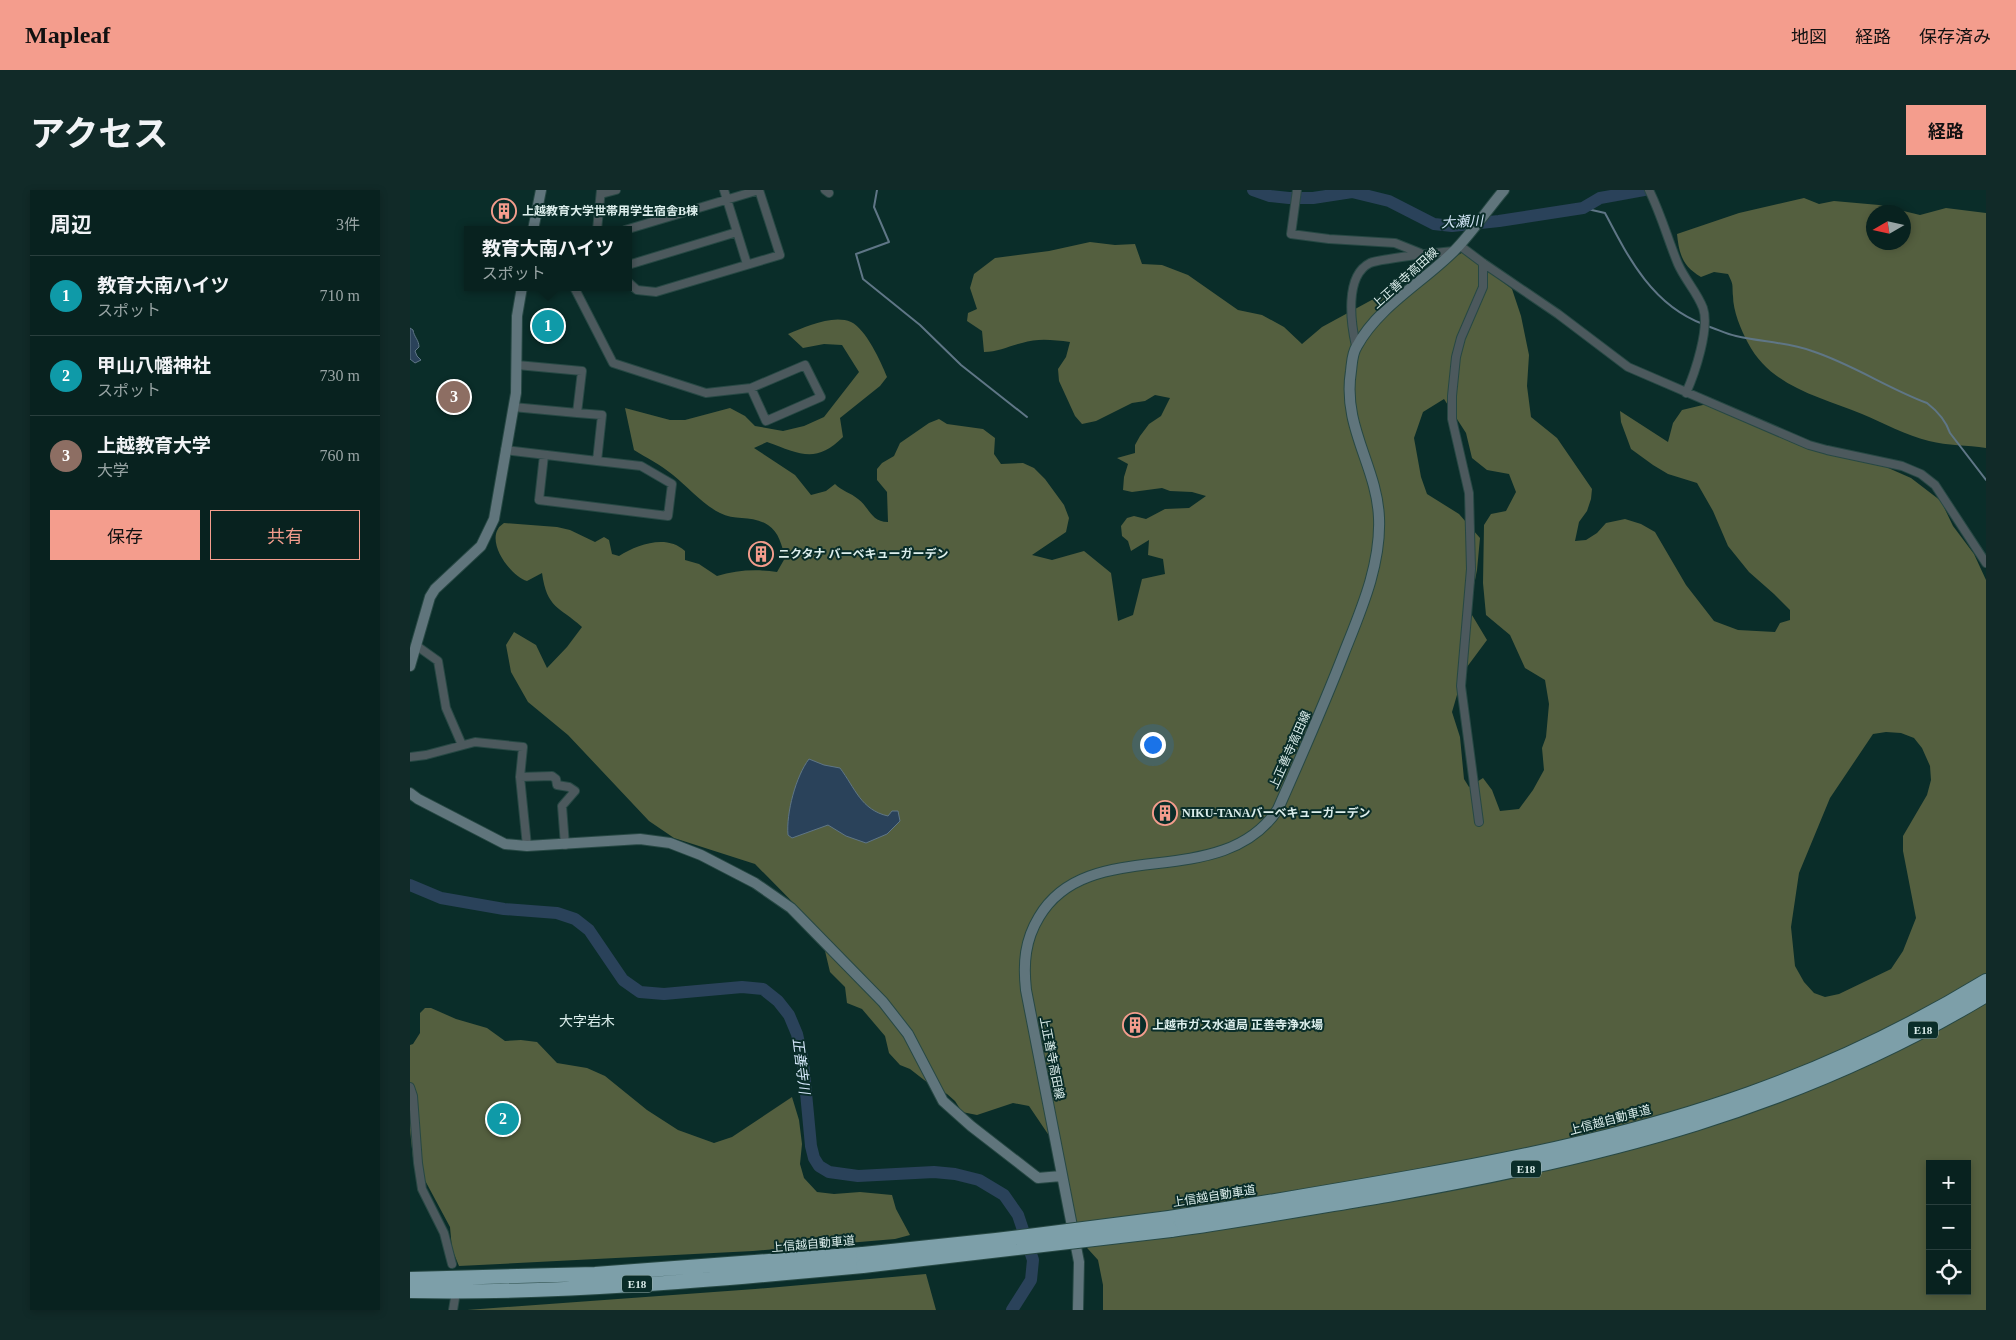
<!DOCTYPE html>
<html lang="ja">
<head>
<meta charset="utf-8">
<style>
	body { margin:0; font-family:"Times New Roman","Noto Sans JP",serif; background:#112a28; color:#f1f3f6 }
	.controls { position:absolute; right:15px; bottom:15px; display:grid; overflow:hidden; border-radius:0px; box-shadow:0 2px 8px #0003 }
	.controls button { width:45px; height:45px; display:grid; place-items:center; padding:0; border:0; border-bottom:1px solid #293f3d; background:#08221f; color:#f1f3f6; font:25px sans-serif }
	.compass { position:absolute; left:1456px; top:15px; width:45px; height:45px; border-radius:50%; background:#08221f; box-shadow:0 2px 8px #0003; rotate:261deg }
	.you { position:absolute; left:742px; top:554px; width:18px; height:18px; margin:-12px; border:4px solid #fff; border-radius:50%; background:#1a73e8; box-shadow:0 0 0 8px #1a73e833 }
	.badge { display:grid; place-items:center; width:32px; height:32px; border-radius:50%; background:#f49d8d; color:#fff; font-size:16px; font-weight:700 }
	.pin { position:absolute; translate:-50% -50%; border:2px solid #fff; box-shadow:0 1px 5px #0006 }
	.popup { position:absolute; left:54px; top:36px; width:168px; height:65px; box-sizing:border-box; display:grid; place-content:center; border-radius:0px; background:#08221f; filter:drop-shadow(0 1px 4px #0005); font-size:16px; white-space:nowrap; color:#98a4a4 }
	.popup b { font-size:19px; color:#f1f3f6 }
	.popup::after { content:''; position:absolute; left:50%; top:100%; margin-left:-10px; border:10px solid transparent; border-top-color:#08221f }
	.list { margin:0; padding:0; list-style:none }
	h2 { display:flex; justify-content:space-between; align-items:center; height:65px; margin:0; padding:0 20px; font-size:21px }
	h2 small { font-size:16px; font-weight:400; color:#98a4a4 }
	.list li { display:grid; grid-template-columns:32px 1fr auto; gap:15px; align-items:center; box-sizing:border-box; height:80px; padding:0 20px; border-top:1px solid #293f3d }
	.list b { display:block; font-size:19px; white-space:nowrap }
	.list p { margin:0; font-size:16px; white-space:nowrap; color:#98a4a4 }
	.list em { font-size:16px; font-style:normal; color:#98a4a4 }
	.actions { display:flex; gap:10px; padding:15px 20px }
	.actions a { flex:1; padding:11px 0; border:1px solid #f49d8d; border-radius:0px; text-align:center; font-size:18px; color:#f49d8d }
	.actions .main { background:#f49d8d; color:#111 }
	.icon { flex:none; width:28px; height:28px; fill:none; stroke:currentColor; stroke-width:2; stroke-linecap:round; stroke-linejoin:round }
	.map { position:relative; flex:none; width:1576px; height:1120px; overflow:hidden; border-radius:0px }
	header { display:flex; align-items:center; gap:30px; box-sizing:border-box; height:70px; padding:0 25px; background:#f49d8d; color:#111 }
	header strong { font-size:24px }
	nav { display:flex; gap:28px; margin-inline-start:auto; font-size:18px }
	.intro { display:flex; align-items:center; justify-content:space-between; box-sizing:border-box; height:120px; padding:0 30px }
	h1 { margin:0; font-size:35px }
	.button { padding:12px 22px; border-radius:0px; background:#f49d8d; color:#111; font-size:18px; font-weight:700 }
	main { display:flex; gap:30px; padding:0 30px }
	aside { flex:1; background:#08221f; border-radius:0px; box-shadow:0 2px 8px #0003 }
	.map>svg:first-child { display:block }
</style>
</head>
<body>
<header>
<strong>Mapleaf</strong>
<nav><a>地図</a><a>経路</a><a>保存済み</a></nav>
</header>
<div class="intro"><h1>アクセス</h1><a class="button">経路</a></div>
<main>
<aside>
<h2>周辺<small>3件</small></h2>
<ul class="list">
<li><span class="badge" style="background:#0f9aa8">1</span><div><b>教育大南ハイツ</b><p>スポット</p></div><em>710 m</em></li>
<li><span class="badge" style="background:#0f9aa8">2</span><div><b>甲山八幡神社</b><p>スポット</p></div><em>730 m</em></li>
<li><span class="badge" style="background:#8d6e63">3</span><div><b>上越教育大学</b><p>大学</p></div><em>760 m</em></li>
</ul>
<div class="actions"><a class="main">保存</a><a>共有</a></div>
</aside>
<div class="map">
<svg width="1576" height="1120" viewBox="0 0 1576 1120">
	<rect width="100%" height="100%" fill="#0a2d29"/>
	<!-- forest -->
	<path fill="#545f3f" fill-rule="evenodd" d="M 1394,8 L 1409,14 L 1424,11 L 1469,15 L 1510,25 L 1536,18 L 1576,23 L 1576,258 C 1557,255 1538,256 1519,251 C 1495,245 1474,233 1452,224 C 1410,207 1361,197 1338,153 C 1331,140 1323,121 1323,106 C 1322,94 1324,96 1318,84 L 1304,82 L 1291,87 C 1272,76 1269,63 1267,44 L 1329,23 ZM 1494,22 L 1494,52 L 1464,52 L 1464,22 Z
		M 680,52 L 705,55 L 725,54 L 732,74 L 752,75 L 778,85 L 828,120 L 852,125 L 874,137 L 892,154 L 912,137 L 969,106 L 990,102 L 1053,62 L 1102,99 L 1111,126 L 1119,165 L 1117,196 L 1121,227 L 1147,248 L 1182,299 L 1181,309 L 1177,321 L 1169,332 L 1165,351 L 1176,350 L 1187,343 L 1196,333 L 1215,329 L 1231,334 L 1245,342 L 1276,395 L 1304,431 L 1328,440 L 1365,442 L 1370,433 L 1380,430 L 1380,420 L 1364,404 L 1339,382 L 1318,356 L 1303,321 L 1287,293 L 1258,284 L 1243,275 L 1221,259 L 1211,232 L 1210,221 L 1258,252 L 1263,233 L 1272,220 L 1297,214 L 1385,253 L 1432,267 L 1476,277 L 1501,288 L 1531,311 L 1543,336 L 1564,364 L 1576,390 L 1576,1120 L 693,1120 L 693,1095 L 688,1070 L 669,1049 L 642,950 L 619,916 L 603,913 L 567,925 L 552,922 L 545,911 L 537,904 L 518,893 L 500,879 L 490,875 L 479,863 L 475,846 L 452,819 L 437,813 L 435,797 L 420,782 L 410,740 L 345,674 L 264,648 L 239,631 L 158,545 L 118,512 L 101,482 L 96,455 L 104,442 L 126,455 L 137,478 L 157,457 L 172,437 C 149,416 137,419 132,383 L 117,391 C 101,386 78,355 88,339 C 89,336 92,335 94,333 L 147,337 L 160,340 L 185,352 L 194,347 L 199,350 L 202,364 L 209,366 C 228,354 257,344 275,361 L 275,370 L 289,374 L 307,386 C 326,380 347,379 367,382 L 375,368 C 372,356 369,342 358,335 C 343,325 325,331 310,323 C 292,314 278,297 263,285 C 251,275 237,268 224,260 L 215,218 L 260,230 L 275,230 L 320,218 L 335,226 L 345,236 L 373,241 L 394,236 L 414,227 L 449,182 L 432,155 L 414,154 L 393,158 L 378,144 C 395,137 423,124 441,132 C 456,139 471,172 477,187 L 470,196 L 430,228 L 433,247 C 406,274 390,264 357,252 L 344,258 L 385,285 L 401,305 L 416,301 L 425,294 C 432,301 441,303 448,309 C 460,318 461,332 478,332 L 477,302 L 467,290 L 467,279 L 472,273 L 484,266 L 490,253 L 519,233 L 529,229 L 537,234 L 573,239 L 585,248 L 584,264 L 591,274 L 613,273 L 624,278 L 635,289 L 654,315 L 659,328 L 656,342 L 622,365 L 642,370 L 674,361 L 701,383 L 708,431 L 723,425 L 732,389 L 755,384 L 753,369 L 738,365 L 739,350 L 721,361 L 718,351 L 712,346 L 711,336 L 717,328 L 724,326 L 736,329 L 755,319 L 779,318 L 796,306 L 782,302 L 760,301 L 752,298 L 722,302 L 713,300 L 714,287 L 718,274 L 707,268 L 725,263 L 725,255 L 730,246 L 739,234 L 751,226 L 760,208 L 745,205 L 735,211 L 722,213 L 686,231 L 672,234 L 665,226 L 649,191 L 648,179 L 656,167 L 660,152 C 643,150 628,148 612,153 C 599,156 588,162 574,162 L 572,141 L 557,131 L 558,123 L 567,119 L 560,98 L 564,84 L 585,68 L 639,61 ZM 1034,209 L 1056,243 L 1062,268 L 1077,280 L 1099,284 L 1106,302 L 1096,321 L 1081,324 L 1074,335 L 1073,393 L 1076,425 L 1100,445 L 1115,478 L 1135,490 L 1139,514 L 1136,547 L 1132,558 L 1134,580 L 1123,600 L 1109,619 L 1090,621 L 1082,600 L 1073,588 L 1059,597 L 1054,589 L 1050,547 L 1042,522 L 1054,481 L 1077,450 L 1059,420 L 1067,380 L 1070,348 L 1049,324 L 1017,304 L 1011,287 L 1004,248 L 1013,222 ZM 1476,542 L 1491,543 L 1504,548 L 1512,558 L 1520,576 L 1521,590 L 1517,605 L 1493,646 L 1493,661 L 1506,728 L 1493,761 L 1481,779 L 1429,804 L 1415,807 L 1404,803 L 1394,792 L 1385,776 L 1381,737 L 1389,683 L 1420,608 L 1463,544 ZM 1520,974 L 1557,974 L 1557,1101 L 1520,1101 Z
		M 15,818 L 21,818 L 46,829 L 77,838 L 95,851 L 111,850 L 127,852 L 147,873 L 177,878 L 195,886 L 237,920 L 268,940 L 304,953 L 322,947 L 382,907 L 389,930 L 392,954 L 390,974 L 394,988 L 407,1002 L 424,1004 L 450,1002 L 482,1005 L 486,1019 L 500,1045 L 485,1049 L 343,1061 L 49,1076 L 42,1059 L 40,1037 L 3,968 L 0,940 L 0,855 L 3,854 L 10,843 L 10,823 Z
		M 516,1084 L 526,1120 L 57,1120 L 345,1099 Z"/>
	<!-- water -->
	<path fill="#2a425a" stroke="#5f7686" d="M 0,138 L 3,140 C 4,147 9,150 9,157 L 5,161 L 7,166 L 11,170 L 5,173 L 0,169 Z
		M 399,569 L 414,575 L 430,578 C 445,598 451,620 478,626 L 482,621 L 488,621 L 490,631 L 477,644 L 456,653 L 436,646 L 418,635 L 382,648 L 378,645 C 376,623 386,586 399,569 Z"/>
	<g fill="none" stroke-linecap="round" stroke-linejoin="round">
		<!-- stream -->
		<path stroke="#5f7686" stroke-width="2" d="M 467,0 L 464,17 L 479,52 L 446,64 L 453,89 L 510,135 L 551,175 L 617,227
			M 1173,18 L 1195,23 C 1218,67 1242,115 1293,134
			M 1297,136 C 1307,139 1316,144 1326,146 C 1351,152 1377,152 1402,161 C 1442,174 1477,198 1517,213 C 1526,220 1536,231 1540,243 L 1576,290"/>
		<!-- river -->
		<path stroke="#2a425a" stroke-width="12" d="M 843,0 L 860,6 L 879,8 L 903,8 L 942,2 L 979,11 L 1024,34 L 1042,36 L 1089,31 L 1173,18 L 1190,8 L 1234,0
			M 0,695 L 31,708 L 94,719 L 147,723 L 165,729 L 179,740 L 213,790 L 230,802 L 254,804 L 332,797 L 353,799 L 368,811 L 379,825 L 387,844 L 393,871 L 401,956 L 404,968 L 409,976 L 419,982 L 448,986 L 524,982 L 545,984 L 569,990 L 594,1005 L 608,1025 L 623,1070 L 621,1090 L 602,1120"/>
		<defs>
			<path id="street" d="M 314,0 L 337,74
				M 415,0 L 419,3
				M 887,0 L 881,44 L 919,49 L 985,53 L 1010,63
				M 1239,0 C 1251,24 1258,50 1268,74 C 1275,90 1287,102 1293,118 C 1300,138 1285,183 1276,203
				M 191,4 L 206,0
				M 187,40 L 191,0
				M 215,40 L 349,0
				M 1049,55 L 1073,73 L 1148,124 L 1218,177 L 1399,255 L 1417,260 L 1492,276 L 1511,284 L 1525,295 L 1576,373
				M 218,75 L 327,42
				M 218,92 L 227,100 L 246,102 L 370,65 L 349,0
				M 164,97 L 203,173 L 296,203 L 341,198 L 395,175 L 411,207 L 356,231 L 341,198
				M 946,156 C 941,134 934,86 960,73 C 965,71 973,70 979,69 C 1001,65 1022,63 1044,61
				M 107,175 L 172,181 L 167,223 L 192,225 L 187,271 L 231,276 L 262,294 L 258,326 L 129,310 L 134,265
				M 103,217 L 167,223
				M 95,260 L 187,271
				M 7,456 L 28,471 L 36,518 L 52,555
				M 0,567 L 16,565 L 65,552 L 113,557 L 110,587 L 117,656
				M 110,587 L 142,586 L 146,589 L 147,595 L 159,597 L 165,601 L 152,616 L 155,655
				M 1069,632 L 1051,496 L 1061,379 L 1059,303 L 1042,229 L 1042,206 L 1046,167 L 1051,148 L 1073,97 L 1073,73
				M 0,897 L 3,906 L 8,973 L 12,999 L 34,1043 L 42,1074
				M 43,1120 L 45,1108"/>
			<path id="secondary" d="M 123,40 L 131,0
				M 0,476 L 20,407 L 25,399 L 71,356 L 84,329 L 106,203 L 107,126 L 112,97
				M 0,603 L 8,609 L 95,654 L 117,656 L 230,649 L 260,653 L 291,665 L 345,693 L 381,718 L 473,812 L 498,844 L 533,911 L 561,936 L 628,988 L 651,986
				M 668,1120 L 669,1072 L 616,800 C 613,773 615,750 629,727 C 679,642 811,705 868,619 C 891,567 914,515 934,463 C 951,420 971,375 969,328 C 967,276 932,237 941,181 C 942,173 942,163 947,156 C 968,117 1013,92 1044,61 C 1062,43 1077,20 1094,0"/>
			<path id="highway" d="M 759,1028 C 842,1015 926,1001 1009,986 C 1121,966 1232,942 1339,904 C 1421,875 1502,836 1576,791
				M 761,1040 C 833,1030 905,1017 977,1005 C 1192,967 1387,919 1576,805
				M 0,1089 L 185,1084 L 453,1064
				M 0,1101 C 151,1104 303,1090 453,1076"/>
		</defs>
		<!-- street casing -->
		<use href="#street" stroke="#274844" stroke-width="10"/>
		<!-- secondary casing -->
		<use href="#secondary" stroke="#274844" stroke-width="12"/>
		<!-- highway casing -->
		<use href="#highway" stroke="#274844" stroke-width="16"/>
		<!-- street -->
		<use href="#street" stroke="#4c595d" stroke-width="8"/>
		<!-- secondary -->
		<use href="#secondary" stroke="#60757c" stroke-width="10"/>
		<!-- highway -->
		<use href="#highway" stroke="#7d9fa9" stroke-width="14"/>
		<defs>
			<path id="highway-bridge" d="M 453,1064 L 586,1050 L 759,1028
				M 453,1076 L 761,1040"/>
		</defs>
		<!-- highway-bridge casing -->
		<use href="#highway-bridge" stroke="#274844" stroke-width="16" stroke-linecap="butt"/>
		<!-- highway-bridge -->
		<use href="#highway-bridge" stroke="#7d9fa9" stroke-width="14"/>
	</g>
	<!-- icons -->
	<defs>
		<symbol id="building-ring" viewBox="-11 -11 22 22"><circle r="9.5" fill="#0a2d29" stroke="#f49d8d" stroke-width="1.5"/><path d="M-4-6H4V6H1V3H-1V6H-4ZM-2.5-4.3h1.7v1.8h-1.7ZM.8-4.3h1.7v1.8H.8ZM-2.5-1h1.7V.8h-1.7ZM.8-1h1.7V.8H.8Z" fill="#f49d8d"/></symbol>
	</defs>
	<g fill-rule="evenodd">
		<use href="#building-ring" x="80" y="7" width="28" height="28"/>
		<use href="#building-ring" x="337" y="350" width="28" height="28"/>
		<use href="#building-ring" x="741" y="609" width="28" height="28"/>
		<use href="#building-ring" x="711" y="821" width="28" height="28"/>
	</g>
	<g text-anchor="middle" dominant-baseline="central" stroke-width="4" stroke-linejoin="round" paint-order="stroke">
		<!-- shield labels -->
		<g fill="#0a2d29" stroke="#9db4b2" stroke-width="1">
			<rect x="1498" y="831.5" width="30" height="17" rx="4"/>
			<rect x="1101" y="970.5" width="30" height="17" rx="4"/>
			<rect x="212" y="1085.5" width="30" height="17" rx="4"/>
		</g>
		<g font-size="11" font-weight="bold" fill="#dceeec">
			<text x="1513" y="840">E18</text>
			<text x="1116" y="979">E18</text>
			<text x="227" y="1094">E18</text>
		</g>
		<!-- poi labels -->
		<g font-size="12" font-weight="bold" fill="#dceeec" stroke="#0a2d29" text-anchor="start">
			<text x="112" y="21">上越教育大学世帯用学生宿舎B棟</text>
			<text x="368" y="364">ニクタナ バーベキューガーデン</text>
			<text x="772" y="623">NIKU-TANAバーベキューガーデン</text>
			<text x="742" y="835">上越市ガス水道局 正善寺浄水場</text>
		</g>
		<!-- street labels -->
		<g font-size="12" fill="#dceeec" stroke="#0a2d29">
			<text transform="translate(995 88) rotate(-42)">上正善寺高田線</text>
			<text transform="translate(880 560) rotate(-66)">上正善寺高田線</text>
			<text transform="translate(642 868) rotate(79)">上正善寺高田線</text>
			<text transform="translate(1200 930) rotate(-15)">上信越自動車道</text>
			<text transform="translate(804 1006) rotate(-9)">上信越自動車道</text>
			<text transform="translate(403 1054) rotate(-5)">上信越自動車道</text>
		</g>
		<!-- water labels -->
		<g font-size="14" font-style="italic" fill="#d4e7f9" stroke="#0a2d29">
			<text transform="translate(1052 32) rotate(-3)">大瀬川</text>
			<text transform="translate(391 876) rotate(83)">正善寺川</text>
		</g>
		<!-- neighbourhood labels -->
		<g font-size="14" fill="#dceeec" stroke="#0a2d29">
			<text x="177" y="831">大字岩木</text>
		</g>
	</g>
</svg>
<div class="controls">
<button>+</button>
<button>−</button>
<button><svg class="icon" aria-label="locate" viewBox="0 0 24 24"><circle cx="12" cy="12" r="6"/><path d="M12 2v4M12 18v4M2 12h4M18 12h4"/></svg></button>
</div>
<svg class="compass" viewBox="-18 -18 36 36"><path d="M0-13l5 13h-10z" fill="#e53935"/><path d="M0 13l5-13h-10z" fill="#98a4a4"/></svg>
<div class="you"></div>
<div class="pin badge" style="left:138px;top:136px;background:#0f9aa8">1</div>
<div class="popup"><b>教育大南ハイツ</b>スポット</div>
<div class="pin badge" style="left:93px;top:929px;background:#0f9aa8">2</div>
<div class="pin badge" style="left:44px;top:207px;background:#8d6e63">3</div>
</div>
</main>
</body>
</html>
